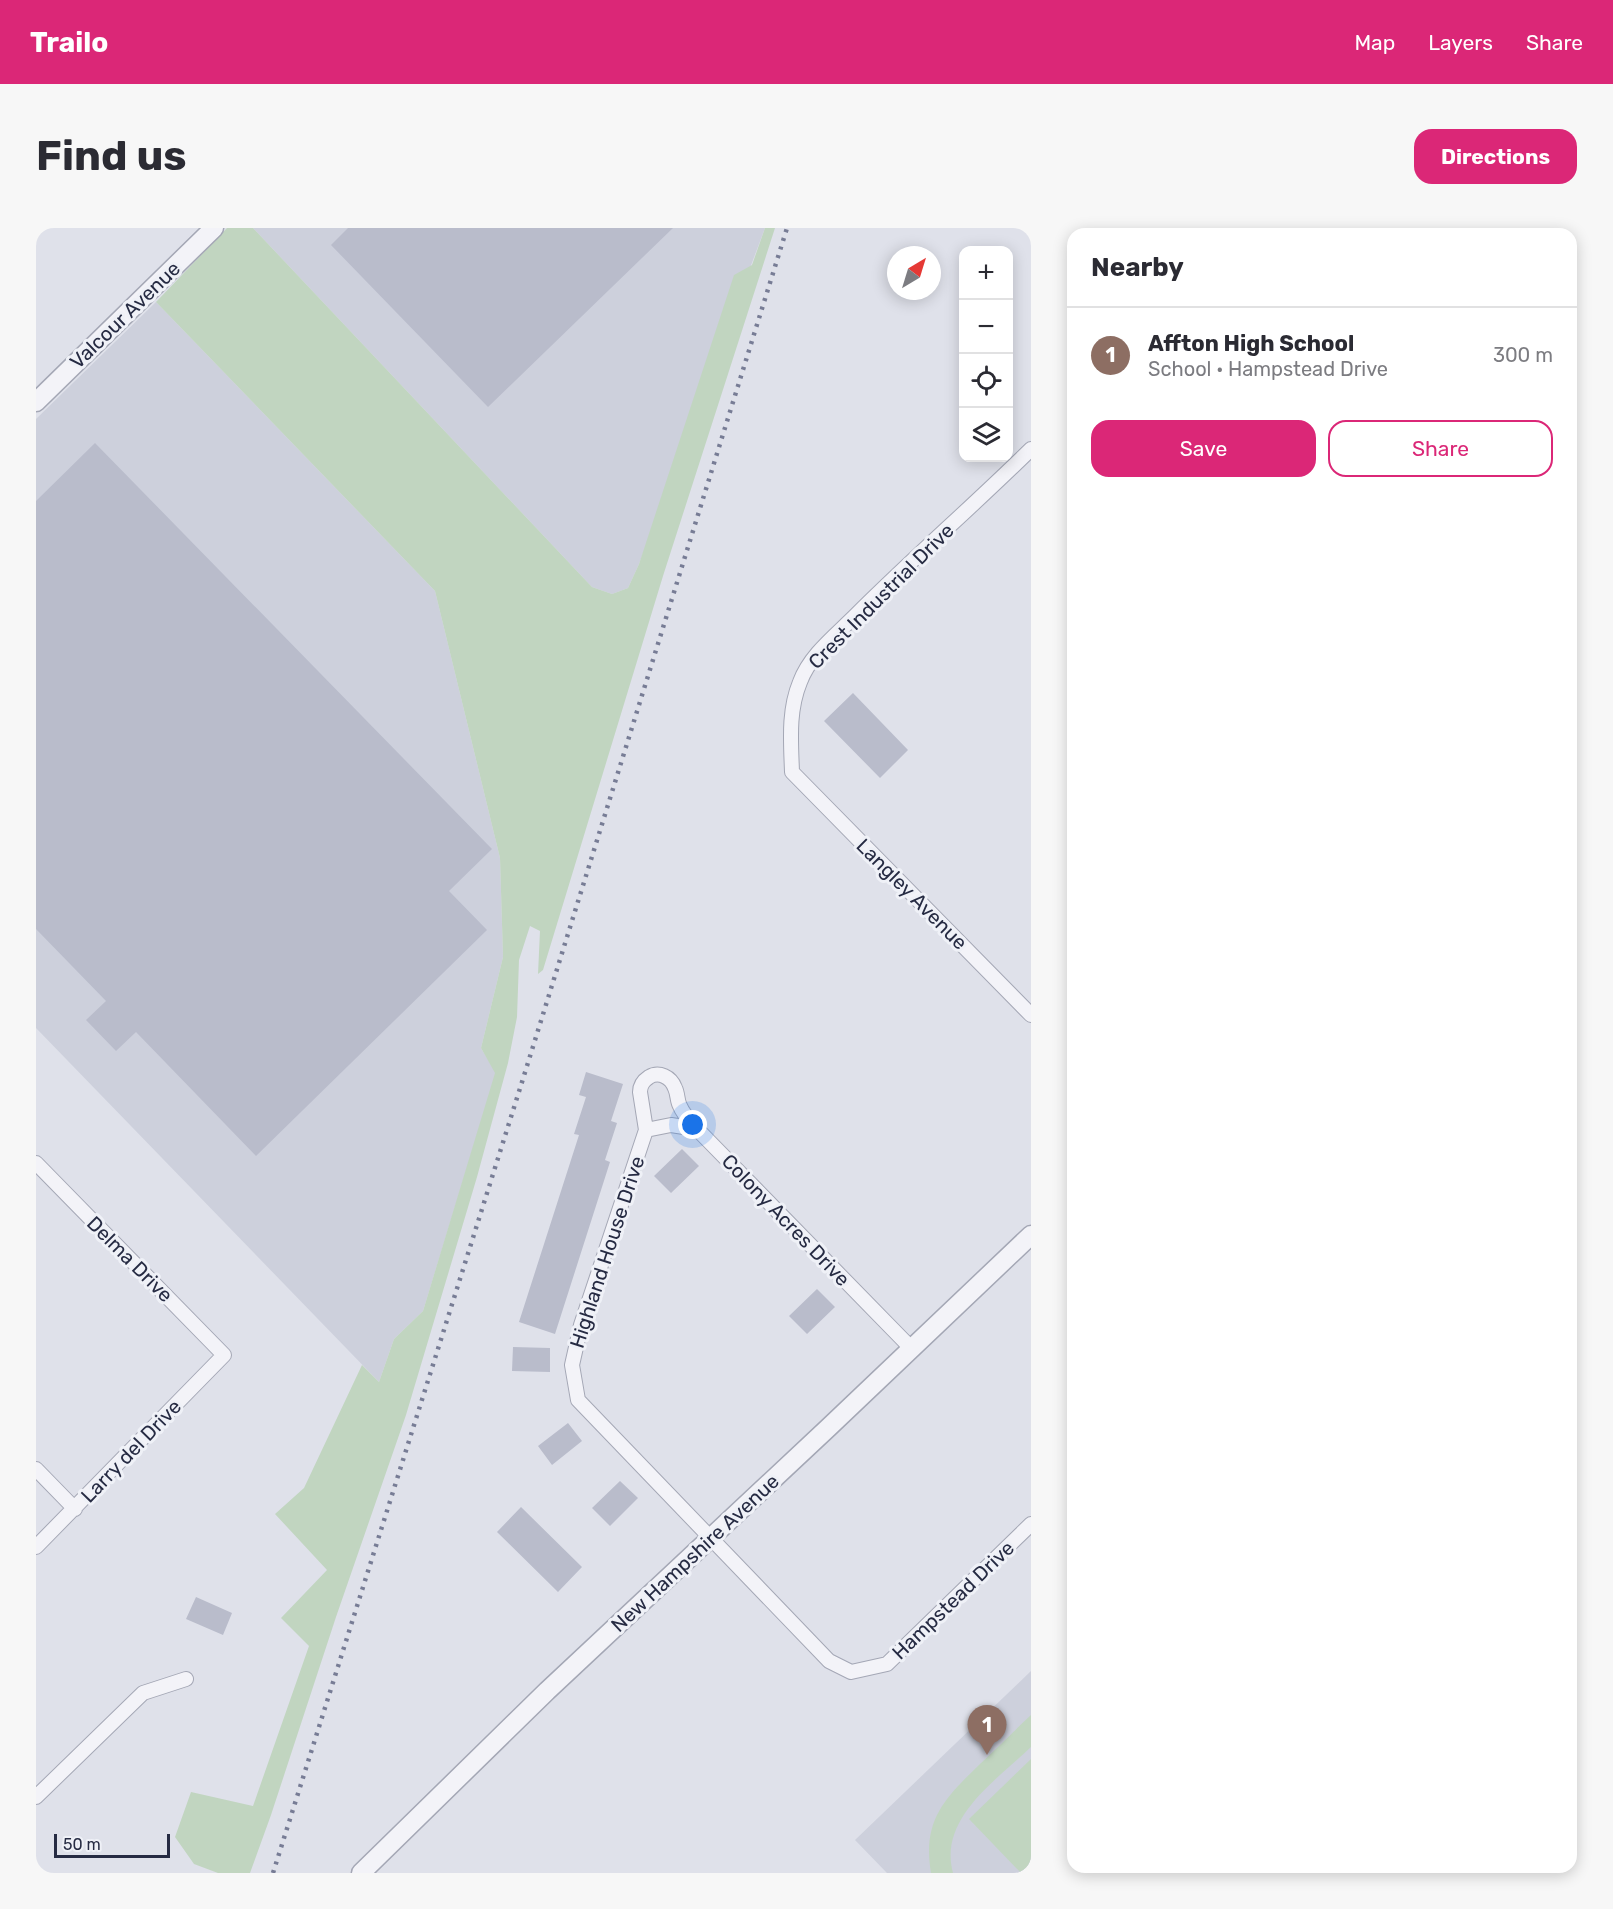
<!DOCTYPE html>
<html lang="en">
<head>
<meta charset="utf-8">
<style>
	body { margin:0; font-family:Rubik,sans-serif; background:#f7f7f7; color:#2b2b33 }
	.controls { position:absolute; right:18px; top:18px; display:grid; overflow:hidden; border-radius:12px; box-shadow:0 3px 15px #0003 }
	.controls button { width:54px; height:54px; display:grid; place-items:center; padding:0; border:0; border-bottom:2px solid #e1e1e2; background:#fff; color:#2b2b33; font:30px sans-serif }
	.compass { position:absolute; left:851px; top:18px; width:54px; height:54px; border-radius:50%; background:#fff; box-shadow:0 3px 15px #0003; rotate:38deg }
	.scale { position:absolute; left:18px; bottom:15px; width:116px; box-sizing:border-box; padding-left:6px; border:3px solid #262b43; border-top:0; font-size:16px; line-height:21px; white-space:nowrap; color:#262b43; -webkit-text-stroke:4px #eff1f7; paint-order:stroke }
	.you { position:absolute; left:657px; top:897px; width:21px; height:21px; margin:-15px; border:4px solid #fff; border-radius:50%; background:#1a73e8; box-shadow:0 0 0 9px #1a73e833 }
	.badge { display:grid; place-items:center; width:39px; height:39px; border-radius:50%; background:#db2777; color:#fff; font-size:20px; font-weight:700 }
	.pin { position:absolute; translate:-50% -50px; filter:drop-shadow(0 2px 3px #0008) }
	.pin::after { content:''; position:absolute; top:32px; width:21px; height:18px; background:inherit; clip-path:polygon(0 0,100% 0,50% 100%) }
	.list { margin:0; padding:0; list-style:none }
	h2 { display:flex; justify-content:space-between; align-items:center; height:78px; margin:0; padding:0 24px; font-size:26px }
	h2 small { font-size:20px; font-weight:400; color:#7c7c81 }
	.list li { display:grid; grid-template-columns:39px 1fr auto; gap:18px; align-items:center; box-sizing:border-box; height:96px; padding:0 24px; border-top:2px solid #e1e1e2 }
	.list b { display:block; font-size:22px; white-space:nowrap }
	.list p { margin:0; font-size:20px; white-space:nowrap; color:#7c7c81 }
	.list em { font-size:20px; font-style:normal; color:#7c7c81 }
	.actions { display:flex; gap:12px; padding:18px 24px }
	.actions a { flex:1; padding:14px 0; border:2px solid #db2777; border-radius:18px; text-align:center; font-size:21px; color:#db2777 }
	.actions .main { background:#db2777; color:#fff }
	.icon { flex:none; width:33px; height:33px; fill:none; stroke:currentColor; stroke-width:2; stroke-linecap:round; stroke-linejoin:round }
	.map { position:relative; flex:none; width:995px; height:1645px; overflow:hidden; border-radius:18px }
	header { display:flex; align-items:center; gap:36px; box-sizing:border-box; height:84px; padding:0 30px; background:#db2777; color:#fff }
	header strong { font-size:28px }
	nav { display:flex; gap:33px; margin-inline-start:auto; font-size:21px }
	.intro { display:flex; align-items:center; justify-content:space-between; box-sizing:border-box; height:144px; padding:0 36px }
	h1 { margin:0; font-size:42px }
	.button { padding:15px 27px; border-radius:18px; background:#db2777; color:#fff; font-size:21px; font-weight:700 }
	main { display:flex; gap:36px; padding:0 36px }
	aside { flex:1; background:#fff; border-radius:18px; box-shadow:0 3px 15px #0003 }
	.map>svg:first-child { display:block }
</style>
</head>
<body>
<header>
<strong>Trailo</strong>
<nav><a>Map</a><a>Layers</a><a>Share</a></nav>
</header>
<div class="intro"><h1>Find us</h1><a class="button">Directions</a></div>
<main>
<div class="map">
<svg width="995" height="1645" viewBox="0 0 995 1645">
	<rect width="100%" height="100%" fill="#dfe1ea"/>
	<!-- built -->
	<path fill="#cdd0dc" d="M 217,0 L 729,0 L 603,336 L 592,360 L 576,366 L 556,359 Z
		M 120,74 L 399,363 L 464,630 L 467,729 L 445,820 L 460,845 L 387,1083 L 358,1111 L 343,1154 L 0,800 L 0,191 Z
		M 995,1443 L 995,1645 L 851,1645 L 819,1612 Z"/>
	<!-- green -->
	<path fill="#c1d5c0" d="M 191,0 L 217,0 L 556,359 L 576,366 L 592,360 L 603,336 L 698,47 L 716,37 L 729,0 L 739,0 L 627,348 L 507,742 L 502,746 L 504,703 L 494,698 L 483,732 L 481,789 L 472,835 L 441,949 L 370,1187 L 300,1389 L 235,1587 L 214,1645 L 182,1645 L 158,1636 L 139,1609 L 155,1564 L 217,1578 L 273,1418 L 245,1390 L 291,1342 L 239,1286 L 268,1260 L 326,1137 L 343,1154 L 358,1111 L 387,1083 L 459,845 L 445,820 L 467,729 L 464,630 L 399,363 L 120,74 Z
		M 995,1487 L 995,1519 C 961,1552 902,1590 917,1645 L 895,1645 C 886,1592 909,1570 944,1536 C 961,1520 978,1503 995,1487 Z
		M 995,1531 L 995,1645 L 985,1645 L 933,1591 Z"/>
	<!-- building -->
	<path fill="#b9bccb" d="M 312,0 L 637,0 L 452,179 L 295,17 Z
		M 59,215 L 456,621 L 413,663 L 451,702 L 220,928 L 100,804 L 80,823 L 50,792 L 70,773 L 0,701 L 0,273 Z
		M 817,465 L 872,522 L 844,550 L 788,493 Z
		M 550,844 L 587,856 L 575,893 L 581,895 L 569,932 L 574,934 L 519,1106 L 483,1094 L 543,907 L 538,906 L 550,869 L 543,867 Z
		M 646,921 L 663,938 L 635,965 L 618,948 Z
		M 781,1061 L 799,1079 L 771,1106 L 753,1088 Z
		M 477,1119 L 514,1120 L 514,1144 L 476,1143 Z
		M 532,1195 L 546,1213 L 516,1237 L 502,1218 Z
		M 584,1253 L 602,1270 L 574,1298 L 556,1280 Z
		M 485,1279 L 546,1339 L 522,1364 L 461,1304 Z
		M 160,1369 L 196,1385 L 187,1407 L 150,1391 Z"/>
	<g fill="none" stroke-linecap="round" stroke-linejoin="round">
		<defs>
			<path id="minor" d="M 995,221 C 937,278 876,331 819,388 C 799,408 774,427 764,454 C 752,483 755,514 756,544 L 995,787
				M 661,901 C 655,894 647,886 644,878 C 641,873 642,866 639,860 C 635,849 623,843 613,849 C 607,853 604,857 604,864 L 610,902 L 545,1097 L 536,1137 L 542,1172 L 793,1433 L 815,1444 L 851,1436 L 995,1296
				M 610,902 L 635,897 L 661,901 L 876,1121
				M 0,935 L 188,1127 L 0,1319
				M 0,1241 L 39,1281
				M 0,1569 L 107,1465 L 150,1451"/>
			<path id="tertiary" d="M 0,174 L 178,0
				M 325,1645 L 511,1463 L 792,1200 L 995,1007"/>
		</defs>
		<!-- minor casing -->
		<use href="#minor" stroke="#a4a7b5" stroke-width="16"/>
		<!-- tertiary casing -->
		<use href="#tertiary" stroke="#a4a7b5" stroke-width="21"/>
		<!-- minor -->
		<use href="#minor" stroke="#f3f3f8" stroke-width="14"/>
		<!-- tertiary -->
		<use href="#tertiary" stroke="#f3f3f8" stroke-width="18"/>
		<!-- rail -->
		<path stroke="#777c95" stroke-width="4.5" stroke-dasharray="3 6" stroke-linecap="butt" d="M 237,1645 L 486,854 L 751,0"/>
	</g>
	<g text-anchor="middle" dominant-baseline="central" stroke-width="6" stroke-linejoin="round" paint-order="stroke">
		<!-- street labels -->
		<g font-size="20" fill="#262b43" stroke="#eff1f7">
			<text transform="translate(89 87) rotate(-44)">Valcour Avenue</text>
			<text transform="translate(845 368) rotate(-45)">Crest Industrial Drive</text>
			<text transform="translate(876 666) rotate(45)">Langley Avenue</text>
			<text transform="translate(750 992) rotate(46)">Colony Acres Drive</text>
			<text transform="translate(571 1024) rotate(-72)">Highland House Drive</text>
			<text transform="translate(94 1031) rotate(45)">Delma Drive</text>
			<text transform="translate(95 1223) rotate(-46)">Larry del Drive</text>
			<text transform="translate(659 1325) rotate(-43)">New Hampshire Avenue</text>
			<text transform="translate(917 1372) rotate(-44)">Hampstead Drive</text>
		</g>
	</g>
</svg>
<div class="controls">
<button>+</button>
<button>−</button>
<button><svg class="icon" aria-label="locate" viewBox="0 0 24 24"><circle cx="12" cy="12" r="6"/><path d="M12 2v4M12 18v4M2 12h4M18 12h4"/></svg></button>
<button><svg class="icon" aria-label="layers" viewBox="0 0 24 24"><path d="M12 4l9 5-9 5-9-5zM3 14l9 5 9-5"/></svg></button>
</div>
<svg class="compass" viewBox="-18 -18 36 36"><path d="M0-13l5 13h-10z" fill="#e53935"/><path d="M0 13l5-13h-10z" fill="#7c7c81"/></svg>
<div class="scale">50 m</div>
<div class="you"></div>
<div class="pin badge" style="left:951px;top:1527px;background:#8d6e63">1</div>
</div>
<aside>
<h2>Nearby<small></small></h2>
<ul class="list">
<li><span class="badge" style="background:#8d6e63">1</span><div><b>Affton High School</b><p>School · Hampstead Drive</p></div><em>300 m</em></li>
</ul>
<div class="actions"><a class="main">Save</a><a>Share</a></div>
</aside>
</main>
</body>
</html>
